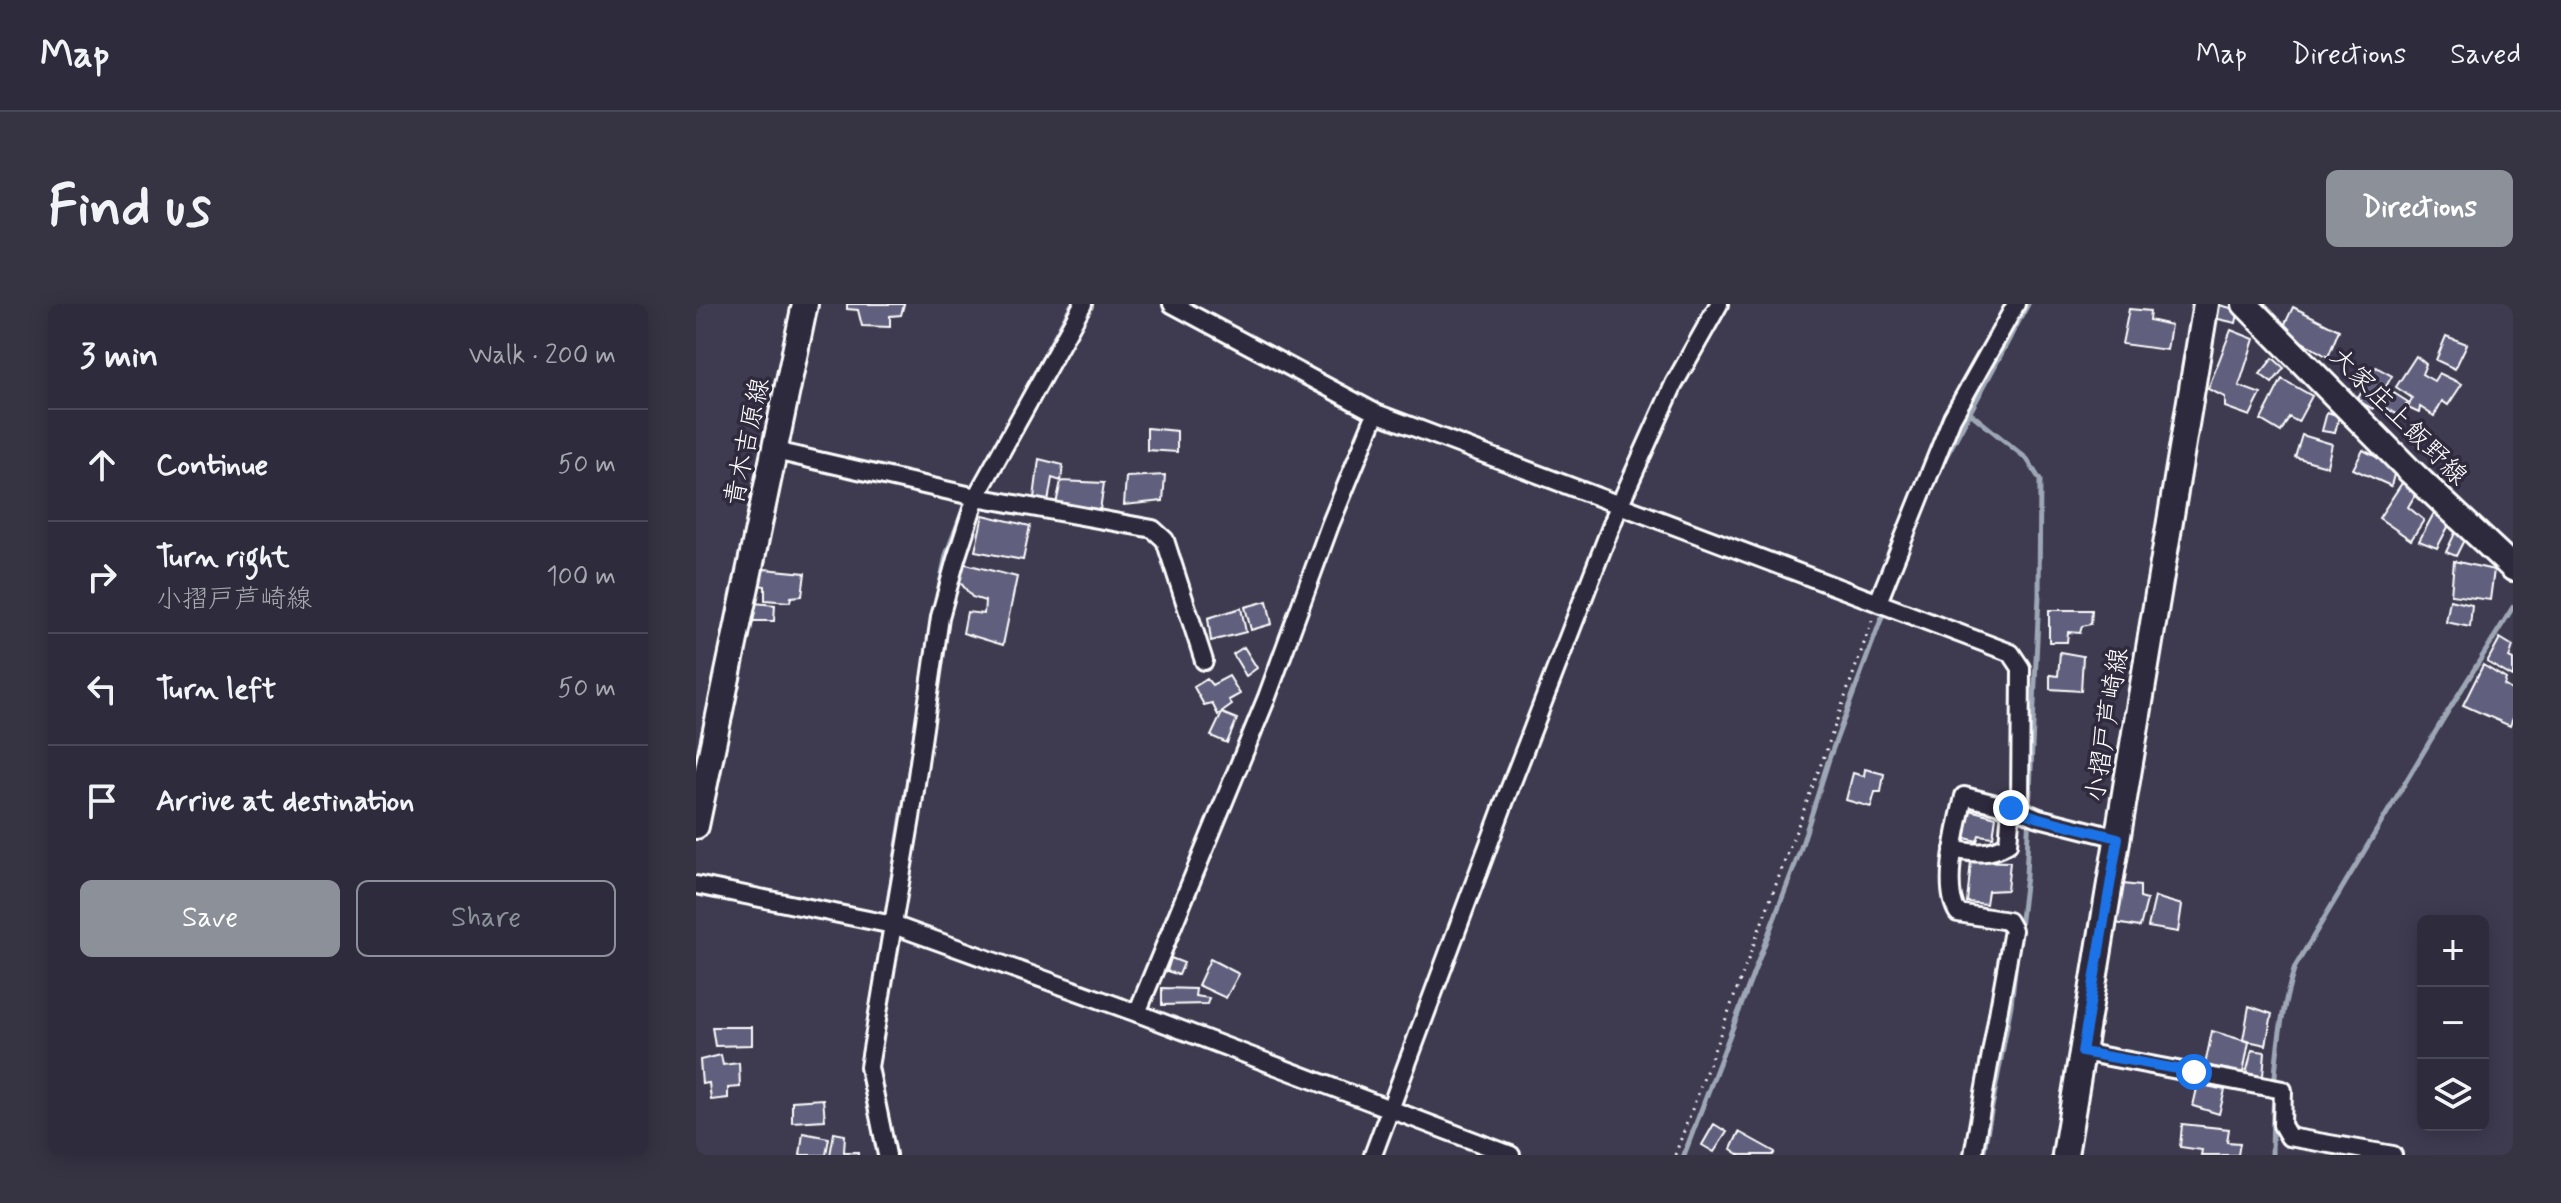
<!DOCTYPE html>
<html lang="en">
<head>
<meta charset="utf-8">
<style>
	body { margin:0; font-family:Mynerve,"Klee One",sans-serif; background:#363443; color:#f1f3f6 }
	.controls { position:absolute; right:24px; bottom:24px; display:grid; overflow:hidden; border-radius:12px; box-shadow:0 4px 20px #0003 }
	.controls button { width:72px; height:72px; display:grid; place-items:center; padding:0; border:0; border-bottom:2px solid #494856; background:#2e2c3c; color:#f1f3f6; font:40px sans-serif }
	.stop { position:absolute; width:24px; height:24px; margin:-18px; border:6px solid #1a73e8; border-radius:50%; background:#fff }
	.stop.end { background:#1a73e8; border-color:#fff; box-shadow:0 2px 8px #0008 }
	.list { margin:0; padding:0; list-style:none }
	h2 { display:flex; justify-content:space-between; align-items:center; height:104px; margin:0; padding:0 32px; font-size:34px }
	h2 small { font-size:26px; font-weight:400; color:#a7a7af }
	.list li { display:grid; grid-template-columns:52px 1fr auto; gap:24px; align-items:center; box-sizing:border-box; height:112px; padding:0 32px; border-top:2px solid #494856 }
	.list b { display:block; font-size:30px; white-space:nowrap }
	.list p { margin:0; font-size:26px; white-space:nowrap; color:#a7a7af }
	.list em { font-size:26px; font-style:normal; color:#a7a7af }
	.actions { display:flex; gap:16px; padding:24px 32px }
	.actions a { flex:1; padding:18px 0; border:2px solid #8c9099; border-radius:12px; text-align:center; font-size:28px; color:#8c9099 }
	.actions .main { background:#8c9099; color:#fff }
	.icon { flex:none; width:44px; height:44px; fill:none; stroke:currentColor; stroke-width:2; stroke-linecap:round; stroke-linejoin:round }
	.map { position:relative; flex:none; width:1817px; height:851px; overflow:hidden; border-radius:12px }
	header { display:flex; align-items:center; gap:48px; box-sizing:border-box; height:112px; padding:0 40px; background:#2e2c3c; border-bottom:2px solid #494856 }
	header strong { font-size:38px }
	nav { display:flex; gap:44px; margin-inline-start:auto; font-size:28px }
	.intro { display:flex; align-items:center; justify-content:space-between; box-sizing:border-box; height:192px; padding:0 48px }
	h1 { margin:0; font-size:56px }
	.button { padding:20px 36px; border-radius:12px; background:#8c9099; color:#fff; font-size:28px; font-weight:700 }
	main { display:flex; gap:48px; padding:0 48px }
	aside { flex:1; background:#2e2c3c; border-radius:12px; box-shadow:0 4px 20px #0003 }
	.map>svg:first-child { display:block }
</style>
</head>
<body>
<header>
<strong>Map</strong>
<nav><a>Map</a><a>Directions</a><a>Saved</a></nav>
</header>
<div class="intro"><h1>Find us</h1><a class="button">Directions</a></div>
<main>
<aside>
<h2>3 min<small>Walk · 200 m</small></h2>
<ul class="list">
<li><svg class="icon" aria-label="ahead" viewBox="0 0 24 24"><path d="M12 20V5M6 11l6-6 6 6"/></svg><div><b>Continue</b></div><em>50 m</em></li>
<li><svg class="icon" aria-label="right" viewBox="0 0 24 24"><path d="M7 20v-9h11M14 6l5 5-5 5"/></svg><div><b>Turn right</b><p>小摺戸芦崎線</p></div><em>100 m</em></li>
<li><svg class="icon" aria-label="left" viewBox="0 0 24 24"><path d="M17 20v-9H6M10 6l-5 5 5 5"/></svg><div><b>Turn left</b></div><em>50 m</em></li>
<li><svg class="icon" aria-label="arrive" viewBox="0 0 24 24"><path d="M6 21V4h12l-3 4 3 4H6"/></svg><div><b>Arrive at destination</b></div></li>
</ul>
<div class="actions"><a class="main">Save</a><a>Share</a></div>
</aside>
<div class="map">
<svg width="1817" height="851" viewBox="0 0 1817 851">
	<rect width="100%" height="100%" fill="#3e3a50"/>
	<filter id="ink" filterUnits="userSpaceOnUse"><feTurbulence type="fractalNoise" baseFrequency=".0125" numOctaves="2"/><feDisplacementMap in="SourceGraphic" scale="16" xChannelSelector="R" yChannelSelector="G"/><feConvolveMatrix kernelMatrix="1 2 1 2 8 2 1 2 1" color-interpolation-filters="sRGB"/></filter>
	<g filter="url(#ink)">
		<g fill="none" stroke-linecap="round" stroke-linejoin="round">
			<!-- stream -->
			<path stroke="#9da7b5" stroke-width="5" d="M 327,91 L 376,0
				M 1273,108 L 1331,155 L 1344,176 L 1343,292 L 1330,572 L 1315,701 L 1287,851
				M 1244,164 L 1332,0
				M 238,308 L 250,251 L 271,195
				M 174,809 L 165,766 L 220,424
				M 988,851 L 1103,550 L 1133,455 L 1202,270
				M 1576,851 C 1577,787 1579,724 1599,663 L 1746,417 L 1817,303"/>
		</g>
		<!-- building -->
		<path fill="#60617e" stroke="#fff" stroke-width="2" d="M 151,0 L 208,0 L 205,11 L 194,12 L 194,23 L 166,22 L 162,6 L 151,5 Z
			M 1519,0 L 1543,6 L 1540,19 L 1518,14 Z
			M 1597,3 L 1643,26 L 1632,53 L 1586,26 Z
			M 1433,5 L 1454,7 L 1453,16 L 1475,21 L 1471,46 L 1426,40 Z
			M 1535,26 L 1558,35 L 1543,82 L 1565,90 L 1554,112 L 1529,103 L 1529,93 L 1512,85 Z
			M 1750,32 L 1771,40 L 1759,65 L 1740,56 Z
			M 1720,52 L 1730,60 L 1726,70 L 1738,77 L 1743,69 L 1766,80 L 1752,101 L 1746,97 L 1738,112 L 1724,103 L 1723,109 L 1712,104 L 1716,94 L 1700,83 Z
			M 1577,54 L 1588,64 L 1576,79 L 1564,70 Z
			M 1680,63 L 1696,72 L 1677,105 L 1661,96 Z
			M 1586,75 L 1616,92 L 1602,118 L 1593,113 L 1585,128 L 1565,116 Z
			M 1698,89 L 1712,98 L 1703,112 L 1687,102 Z
			M 1631,108 L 1643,112 L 1639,129 L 1626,127 Z
			M 451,124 L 481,127 L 481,148 L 451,146 Z
			M 1606,131 L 1636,140 L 1631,162 L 1599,153 Z
			M 1667,146 L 1700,163 L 1695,182 L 1657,165 Z
			M 343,155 L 367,161 L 365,177 L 356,174 L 352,198 L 338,194 Z
			M 469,171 L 467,197 L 428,201 L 430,173 Z
			M 1708,176 L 1722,186 L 1712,203 L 1728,216 L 1715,236 L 1683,214 Z
			M 365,177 L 408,179 L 404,206 L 360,200 Z
			M 1738,209 L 1754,219 L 1741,244 L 1723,237 Z
			M 287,211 L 334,222 L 327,256 L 279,247 Z
			M 1759,229 L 1769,234 L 1760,252 L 1750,248 Z
			M 1758,257 L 1798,266 L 1794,296 L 1755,291 Z
			M 266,259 L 321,273 L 307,341 L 267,329 L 271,308 L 288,310 L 289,297 L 276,293 L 263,277 Z
			M 68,265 L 109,269 L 106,292 L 95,293 L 94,298 L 69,296 L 69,282 L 62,281 Z
			M 1754,296 L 1776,301 L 1774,323 L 1750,318 Z
			M 571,297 L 576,320 L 555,326 L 549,303 Z
			M 58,299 L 79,301 L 78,317 L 56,317 Z
			M 545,304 L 550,328 L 515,337 L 512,314 Z
			M 1353,306 L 1396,306 L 1395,320 L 1386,322 L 1384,329 L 1372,328 L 1371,338 L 1353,338 Z
			M 1804,334 L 1817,342 L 1813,354 L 1817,356 L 1817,373 L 1791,358 Z
			M 548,343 L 561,364 L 550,372 L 537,350 Z
			M 1364,348 L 1387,352 L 1385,387 L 1354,385 L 1354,371 L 1362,372 Z
			M 1787,361 L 1810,375 L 1808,381 L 1817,387 L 1817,414 L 1814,422 L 1767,401 Z
			M 533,372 L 544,390 L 533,396 L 536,401 L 522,411 L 516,399 L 508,401 L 498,383 L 511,375 L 516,381 Z
			M 526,409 L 541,415 L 531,439 L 515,432 Z
			M 1169,465 L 1188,470 L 1185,488 L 1179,488 L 1175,503 L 1150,496 L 1157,469 L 1168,472 Z
			M 1274,506 L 1300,513 L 1297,533 L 1283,531 L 1281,537 L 1269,534 Z
			M 1275,557 L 1314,558 L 1311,586 L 1292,587 L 1290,600 L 1271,598 Z
			M 1427,580 L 1444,582 L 1444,594 L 1451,596 L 1444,623 L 1419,619 Z
			M 1459,593 L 1486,601 L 1482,628 L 1452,623 Z
			M 475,654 L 488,659 L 483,671 L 471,667 Z
			M 514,655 L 543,670 L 530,694 L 502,681 Z
			M 466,684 L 500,685 L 499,692 L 513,694 L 511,700 L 466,701 Z
			M 1553,702 L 1576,710 L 1570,741 L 1547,736 Z
			M 16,723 L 56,723 L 56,741 L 19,742 Z
			M 1516,727 L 1553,738 L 1547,769 L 1509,761 Z
			M 1556,746 L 1569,748 L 1567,772 L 1550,770 Z
			M 25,751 L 27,761 L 43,759 L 44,783 L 32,784 L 32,794 L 15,796 L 13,779 L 6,780 L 4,756 Z
			M 1502,780 L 1529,786 L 1523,810 L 1497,802 Z
			M 127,795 L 129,816 L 96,818 L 96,797 Z
			M 1018,820 L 1031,828 L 1018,848 L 1006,841 Z
			M 1486,820 L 1533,825 L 1531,838 L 1544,839 L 1542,851 L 1505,851 L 1506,846 L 1484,843 Z
			M 1043,828 L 1079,848 L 1077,851 L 1044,851 L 1035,845 Z
			M 107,829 L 133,834 L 130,851 L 104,851 Z
			M 138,829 L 149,831 L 148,848 L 162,848 L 162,851 L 134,851 Z"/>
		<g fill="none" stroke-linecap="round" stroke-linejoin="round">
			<defs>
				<path id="street" d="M 476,0 L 680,109 L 1315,349 L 1325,364 L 1324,506 L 1343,514 L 1422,534
					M 79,147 L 280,193 L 457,225 L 469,236 L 508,357
					M 1182,298 L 1256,114 L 1320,0
					M 1257,545 C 1278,550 1293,551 1312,540 L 1315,504
					M 0,581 L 197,621 L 441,709 L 815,851
					M 441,709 L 571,393 L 634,221 L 680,109
					M 1386,748 L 1587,786 L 1586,821 L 1593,833 L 1697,851
					M 191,851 L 173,763 L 215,514 L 244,313 L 260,255 L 280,193 L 387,0
					M 677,851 L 813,486 L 923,202 L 978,80 L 1023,0
					M 1277,851 L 1317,626 L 1312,617 L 1262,609 C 1245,584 1262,521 1268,492 L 1324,506"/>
				<path id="secondary" d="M 1549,0 L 1714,167 L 1817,264
					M 0,522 L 109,0
					M 1369,851 L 1510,0"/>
			</defs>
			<!-- street casing -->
			<use href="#street" stroke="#fff" stroke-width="22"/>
			<!-- secondary casing -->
			<use href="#secondary" stroke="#fff" stroke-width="30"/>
			<!-- path -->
			<path stroke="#fff" stroke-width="3" stroke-dasharray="2 6" stroke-linecap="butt" d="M 979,851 L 1131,444 L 1177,314"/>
			<!-- street -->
			<use href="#street" stroke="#2f2a3d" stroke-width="16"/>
			<!-- secondary -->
			<use href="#secondary" stroke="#2f2a3d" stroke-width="24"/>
		</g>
	</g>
	<g fill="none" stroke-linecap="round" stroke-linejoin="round" filter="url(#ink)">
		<!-- route -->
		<path stroke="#1a73e8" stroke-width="10" d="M 1315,504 L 1343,514 L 1422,534 L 1386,748 L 1498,768"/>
	</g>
	<g text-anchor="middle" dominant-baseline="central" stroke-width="7" stroke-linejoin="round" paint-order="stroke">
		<!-- street labels -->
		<g font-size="26" fill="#fff" stroke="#2f2a3d">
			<text transform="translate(1702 113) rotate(45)">大家庄上飯野線</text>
			<text transform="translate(52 138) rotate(-78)">青木吉原線</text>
			<text transform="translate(1412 421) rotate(-81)">小摺戸芦崎線</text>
		</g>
	</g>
</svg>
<div class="controls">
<button>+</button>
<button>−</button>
<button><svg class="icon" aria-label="layers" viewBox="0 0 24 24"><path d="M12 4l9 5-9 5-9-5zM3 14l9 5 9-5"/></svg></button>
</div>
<div class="stop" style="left:1498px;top:768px"></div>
<div class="stop end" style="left:1315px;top:504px"></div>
</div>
</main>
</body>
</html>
